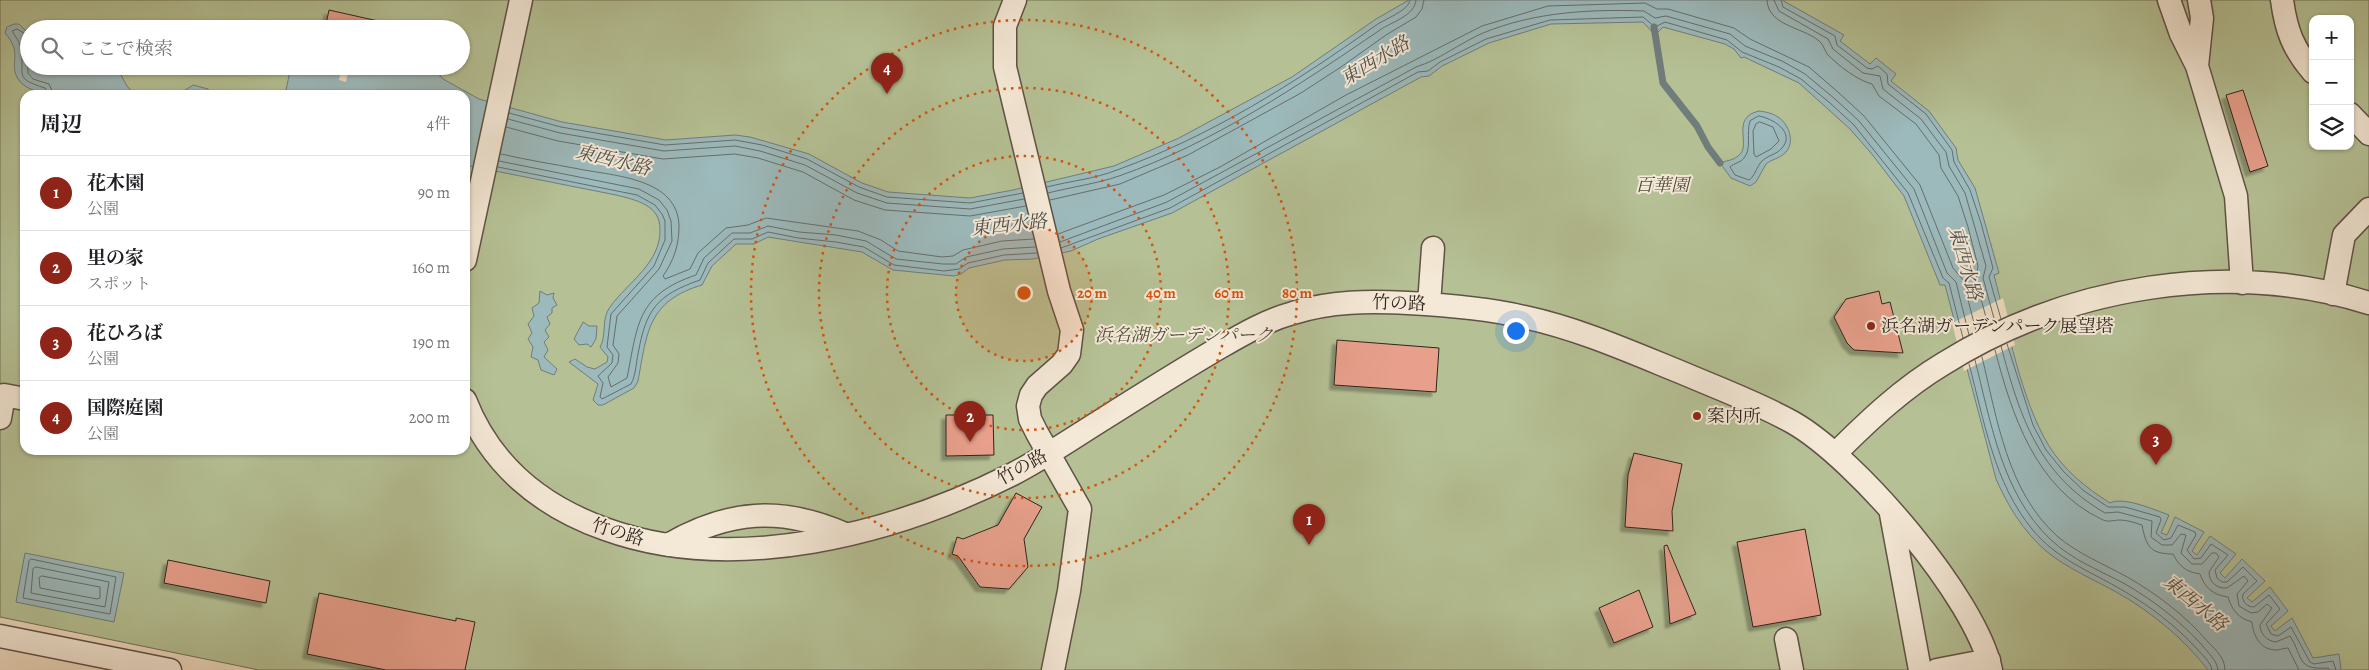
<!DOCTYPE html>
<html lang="ja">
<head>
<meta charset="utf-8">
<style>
	body { margin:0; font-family:Alegreya,"Noto Serif JP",serif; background:#f2f2f2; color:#202124 }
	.controls { position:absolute; right:15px; top:15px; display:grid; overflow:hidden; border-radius:10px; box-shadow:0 1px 4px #0004 }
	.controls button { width:45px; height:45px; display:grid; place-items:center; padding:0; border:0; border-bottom:1px solid #e0e0e0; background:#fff; color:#202124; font:25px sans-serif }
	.you { position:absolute; left:1515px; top:330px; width:18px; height:18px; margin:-12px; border:4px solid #fff; border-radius:50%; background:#1a73e8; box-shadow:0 0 0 8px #1a73e833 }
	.badge { display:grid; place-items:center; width:32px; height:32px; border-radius:50%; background:#8f2418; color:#fff; font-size:16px; font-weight:700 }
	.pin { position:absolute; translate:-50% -41px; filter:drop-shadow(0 1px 2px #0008) }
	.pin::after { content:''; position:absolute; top:26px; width:18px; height:15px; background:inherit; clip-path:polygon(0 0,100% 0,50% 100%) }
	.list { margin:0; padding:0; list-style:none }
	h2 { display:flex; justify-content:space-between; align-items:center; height:65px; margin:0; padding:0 20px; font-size:21px }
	h2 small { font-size:16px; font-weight:400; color:#757577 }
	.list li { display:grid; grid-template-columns:32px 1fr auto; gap:15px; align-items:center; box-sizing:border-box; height:75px; padding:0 20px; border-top:1px solid #e0e0e0 }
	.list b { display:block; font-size:19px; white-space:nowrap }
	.list p { margin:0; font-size:16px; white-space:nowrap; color:#757577 }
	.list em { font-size:16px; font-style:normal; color:#757577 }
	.icon { flex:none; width:28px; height:28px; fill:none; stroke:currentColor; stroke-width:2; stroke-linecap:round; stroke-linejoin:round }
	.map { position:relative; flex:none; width:2369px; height:670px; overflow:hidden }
	.search { position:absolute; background:#fff; box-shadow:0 1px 4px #0004; left:20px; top:20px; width:450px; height:55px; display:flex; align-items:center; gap:12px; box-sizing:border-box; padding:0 18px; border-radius:28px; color:#757577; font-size:19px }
	.panel { position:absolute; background:#fff; box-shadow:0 1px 4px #0004; left:20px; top:90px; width:450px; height:365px; border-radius:15px }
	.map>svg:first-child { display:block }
</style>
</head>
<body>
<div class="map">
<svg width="2369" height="670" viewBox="0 0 2369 670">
	<defs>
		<filter id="shadow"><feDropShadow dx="-4.5" dy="4.5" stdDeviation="1" flood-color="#0004"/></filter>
	</defs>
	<rect width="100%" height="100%" fill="#eedbc0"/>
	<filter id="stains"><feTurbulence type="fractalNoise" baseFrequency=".004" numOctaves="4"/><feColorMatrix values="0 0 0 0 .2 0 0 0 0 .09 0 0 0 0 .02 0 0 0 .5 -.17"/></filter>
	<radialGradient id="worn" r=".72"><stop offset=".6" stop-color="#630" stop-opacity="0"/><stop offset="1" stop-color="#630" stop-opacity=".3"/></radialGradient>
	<!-- green -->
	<path fill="#b5c195" stroke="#72725a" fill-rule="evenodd" d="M 0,0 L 2369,0 L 2369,670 L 259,670 L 0,617 ZM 2313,19 L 2350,19 L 2350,146 L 2313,146 ZM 29,29 L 461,29 L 461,66 L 29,66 ZM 25,95 L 465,95 L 465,450 L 25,450 Z"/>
	<!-- water -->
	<path fill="#9cb9bb" stroke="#707d7c" d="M 1409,0 L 1782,0 L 1844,35 L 1840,41 L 1870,64 L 1876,58 L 1896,74 L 1891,81 L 1929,111 L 1956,148 L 1958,160 L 1975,188 L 1999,273 L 1994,275 C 2008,328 2021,400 2049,446 C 2064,470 2086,488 2110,503 C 2123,496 2155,510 2169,515 L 2161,533 L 2167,535 L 2175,517 L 2204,532 L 2192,551 L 2197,555 L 2210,536 L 2236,554 L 2220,573 L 2225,578 L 2242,559 L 2265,581 L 2247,598 L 2252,602 L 2270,587 L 2288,611 L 2271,626 L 2275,631 L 2292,618 L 2313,658 L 2339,654 L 2341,670 L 2208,670 C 2184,639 2153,613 2118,593 C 2093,579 2068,569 2046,551 C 2023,531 2008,506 1996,479 L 1945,285 L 1940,285 L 1904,196 L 1871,153 L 1850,129 L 1799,83 L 1744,57 L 1741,58 L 1734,49 L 1725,44 L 1663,27 L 1655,35 L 1643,22 L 1551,24 L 1489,43 L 1442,66 L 1429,76 L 1421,77 L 1172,213 L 1098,239 L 1071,251 L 1033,259 L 1005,260 L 969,268 L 961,274 L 954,276 L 893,270 L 862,252 L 768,237 L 754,244 L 736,244 L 712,266 L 702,285 C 648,301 647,332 638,381 L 634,388 L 603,405 L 598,405 L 593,400 L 598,384 L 569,362 L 575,359 L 587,367 L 595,369 L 607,362 L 608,357 L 600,347 C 607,336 601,318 610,307 C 628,282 661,263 660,229 C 660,205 636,200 616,195 L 465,165 L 465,95 L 285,95 L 291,66 L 431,66 L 443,79 L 479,99 L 562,122 L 666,140 L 735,135 L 750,137 L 809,154 L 862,183 L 888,192 L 970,198 L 1013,190 L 1114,166 L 1179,138 L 1292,77 L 1376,19 Z
		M 14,24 L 19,24 L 29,34 L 29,66 L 116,66 L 127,86 L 135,95 C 109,95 33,104 18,79 C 8,62 24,55 5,33 L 7,27 Z
		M 193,85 L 208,89 L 210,95 L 178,95 Z
		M 1759,111 C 1766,112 1772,113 1778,117 C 1789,124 1795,142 1786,152 C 1779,159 1772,159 1766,164 L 1756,182 L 1750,186 L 1731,178 L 1720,163 C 1725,161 1734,160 1738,156 C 1753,146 1729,118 1759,111 Z
		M 540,291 L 547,295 L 554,293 L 553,298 L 557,305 L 552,308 L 552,313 L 547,317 L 550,324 L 545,330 L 549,337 L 544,342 L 548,350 L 544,357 L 557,369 L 554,375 L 541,370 L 538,360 L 531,357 L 533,347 L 528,339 L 532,333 L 528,324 L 534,316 L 532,308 L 539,303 Z
		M 583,322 L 589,326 L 597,326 L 596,339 L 591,347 L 587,344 L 579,345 L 574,339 Z
		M 25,553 L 124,573 L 114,622 L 16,602 Z"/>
	<!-- pier -->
	<path fill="#eedbc0" d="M 342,66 L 349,66 L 346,82 L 339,80 Z
		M 2003,298 L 2015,345 L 1964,371 L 1952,323 Z"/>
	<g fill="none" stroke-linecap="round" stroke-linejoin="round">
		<!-- shore -->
		<path stroke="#666e6c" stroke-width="1" d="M 1767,0 C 1768,28 1808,27 1822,44 C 1824,47 1825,51 1827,54 C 1839,66 1857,80 1872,84 L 1879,96 L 1916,124 L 1939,155 L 1941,168 L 1958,196 L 1968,227 L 1978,266 L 1976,280 L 1988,325
			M 1774,0 L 1779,11 L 1828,39 L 1833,49 L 1863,73 L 1880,76 L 1883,89 L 1921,119 L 1939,143 L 1946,152 L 1949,166 L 1965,193 L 1986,266 L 1983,278 L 1995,322
			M 1781,0 L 1783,7 L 1835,36 L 1837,45 L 1867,68 L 1872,69 L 1878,66 L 1887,74 L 1888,84 L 1926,114 L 1952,150 L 1954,162 L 1970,190 L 1981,223 L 1993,268 L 1989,277 L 2001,319
			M 29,36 L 17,29 L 12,31 C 15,36 20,42 21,49 C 25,76 13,78 45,88 L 48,95
			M 29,43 L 27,45 L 28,73 L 33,79 L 49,84 L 54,95
			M 509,113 L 561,127 L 665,145 L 735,140 L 762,145 L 807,159 L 859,187 L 887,197 L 970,203 L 1023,193
			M 1759,116 C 1772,118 1796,132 1782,148 C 1776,155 1768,155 1762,161 C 1757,166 1755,176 1749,180 L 1735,175 L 1730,167 C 1734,163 1740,163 1744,158 C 1752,149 1746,133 1750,121 Z
			M 508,119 L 560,133 L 664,151 L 735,146 L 760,151 L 805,165 L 857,193 L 887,203 L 970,209 L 1024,199
			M 1760,122 L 1773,127 L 1779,141 L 1771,149 L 1756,157 L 1754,154 L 1753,131 L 1756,124 Z
			M 506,127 L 558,141 L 663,159 L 735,154 L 758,158 L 803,172 L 854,200 L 885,210 L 970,216 L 1026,206
			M 501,154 C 527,160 553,164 579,169 C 614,176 678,178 679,226 C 679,245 674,260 663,276 L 665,279 L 690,269 L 698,253 L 726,228 L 748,225 L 766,218 L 858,231 L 881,240 L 898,251 L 942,257 L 953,256 L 963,250 L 1002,241 L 1034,239
			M 499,161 L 639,189 L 659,200 L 667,210 L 671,221 L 672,241 L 659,269 L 617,316 L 613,345 L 619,354 L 618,363 L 608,377 L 611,387 L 627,378 C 638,323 637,295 696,275 L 704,258 L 732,233 L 750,233 L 768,226 L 799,232 L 836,235 L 866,241 L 896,259 L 943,264 L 956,264 L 966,257 L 1003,249 L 1035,247
			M 498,167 L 637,195 L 655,205 L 662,214 L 665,221 L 665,240 L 654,266 L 611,314 L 607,347 L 613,355 L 612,363 L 598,376 L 603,383 L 600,397 L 602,399 L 631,384 C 636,375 636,363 638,354 C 646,309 657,295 700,280 L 708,263 L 734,239 L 752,239 L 768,232 L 798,238 L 836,242 L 864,247 L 894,265 L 944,271 L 959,269 L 968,263 L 1004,255 L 1037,253
			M 1047,187 C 1070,181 1094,179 1117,170 C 1209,137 1295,83 1375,26 C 1384,19 1409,11 1410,0
			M 1048,193 C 1071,187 1096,184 1119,176 C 1213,143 1298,86 1380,30 C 1391,22 1415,16 1416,0
			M 1050,200 L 1120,184 L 1188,155 L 1301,93 L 1341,67 L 1386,35 L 1416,17 L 1422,9 L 1424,0
			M 1058,234 L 1164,195 L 1220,167 L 1346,95 L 1482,26 L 1548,6 L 1645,3 L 1657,9 L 1668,9 L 1734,28 L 1750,39 L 1809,67 L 1839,93 L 1864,116 L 1920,185 L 1953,268 L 1963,280 L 1976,331
			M 1060,242 L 1167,202 L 1416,67 C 1439,60 1460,43 1483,33 C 1534,12 1590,9 1644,11 L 1655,18 L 1666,16 L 1730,34 L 1745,46 L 1782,61 L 1805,74 L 1835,99 L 1859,121 L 1914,189 L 1947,273 L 1956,282 L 1969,335
			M 1061,248 L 1170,208 L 1418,72 L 1428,71 L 1440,62 L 1486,39 L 1550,20 L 1643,17 L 1655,27 L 1665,22 L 1727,40 L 1742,52 L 1779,67 L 1801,79 L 1830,103 L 1854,125 L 1908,193 L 1943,278 L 1949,283 L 1963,338
			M 2007,344 L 2033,425 L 2046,450 L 2064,472 L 2084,491 L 2108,507 L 2125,507 L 2160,517 L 2161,520 L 2156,533 L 2164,540 L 2171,538 L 2178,525 L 2195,532 L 2196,535 L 2187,550 L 2194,559 L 2201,558 L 2211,544 L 2228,555 L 2215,570 L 2217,578 L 2222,582 L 2227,582 L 2243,567 L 2257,581 L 2243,594 C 2241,601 2247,607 2254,607 L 2269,595 L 2280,609 L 2266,624 L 2271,634 L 2278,636 L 2291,627 L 2310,662 L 2314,664 L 2333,661 L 2336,670
			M 2001,346 C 2020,417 2038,474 2105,513 L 2118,512 L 2152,521 L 2151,537 L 2162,545 L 2172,545 L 2181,534 L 2186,535 L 2181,553 L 2192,564 L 2202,564 L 2212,553 L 2216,553 L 2219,557 L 2209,572 C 2209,582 2217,589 2227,588 L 2244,576 L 2248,581 L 2237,594 L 2239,606 L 2251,613 L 2258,612 L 2267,604 L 2272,608 L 2260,625 C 2260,634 2267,641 2276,642 L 2290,636 C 2304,658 2296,670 2328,668 L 2330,670
			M 1995,350 C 2012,415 2035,487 2101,519 C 2108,523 2113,520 2120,520 C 2127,520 2136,523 2142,525 C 2146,545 2149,554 2173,554 C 2179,566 2186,572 2200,574 C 2205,588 2213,595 2228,597 C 2232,610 2238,618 2252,622 C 2253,635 2260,650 2276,650 C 2280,650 2284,648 2288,648 L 2299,670
			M 1982,357 C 1997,418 2007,491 2057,536 C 2078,554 2104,564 2129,578 C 2158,595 2186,616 2208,642 C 2216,650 2225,658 2225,670
			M 1975,360 C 1991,423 2002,493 2050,539 C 2072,560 2099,570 2125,584 C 2153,600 2180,621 2202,645 C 2208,653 2217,660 2218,670
			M 1969,364 C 1984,420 1994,483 2032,529 C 2056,559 2090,571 2122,590 C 2150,606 2175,625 2197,649 C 2202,655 2211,662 2212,670
			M 31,559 L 116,577 L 110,614 L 23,598 L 29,561 Z
			M 36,567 L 109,582 L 105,607 L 31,593 L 33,569 Z
			M 42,576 L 100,587 L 100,598 L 97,599 L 40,588 L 39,578 Z"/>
		<!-- stream -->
		<path stroke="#707d7c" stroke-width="7" d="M 1654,27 L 1663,83 L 1697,126 L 1708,147 L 1720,163"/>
	</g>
	<!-- building -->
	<path fill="#e8a08c" stroke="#2f241e" filter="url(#shadow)" d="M 329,10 L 378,21 L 378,29 L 325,29 Z
		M 2243,90 L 2268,166 L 2250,172 L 2226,95 Z
		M 1879,291 L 1882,304 L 1890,302 L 1903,353 L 1854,350 L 1847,343 L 1834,317 L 1846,299 Z
		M 1337,340 L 1439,348 L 1436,392 L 1334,385 Z
		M 946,415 L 993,415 L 994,455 L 946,456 Z
		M 1634,453 L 1682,464 L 1672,511 L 1673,531 L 1625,527 L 1628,475 Z
		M 1016,493 L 1042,507 L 1024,539 L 1028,567 L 1009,589 L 980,587 L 958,556 L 952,554 L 957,537 L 963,539 L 998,525 Z
		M 1805,529 L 1821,615 L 1753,627 L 1737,542 Z
		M 1667,545 L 1696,614 L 1670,624 L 1664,546 Z
		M 168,560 L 270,581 L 266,603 L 164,583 Z
		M 1639,590 L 1653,627 L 1614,643 L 1599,608 Z
		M 319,593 L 456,621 L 456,618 L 475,622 L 465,670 L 386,670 L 307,654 Z"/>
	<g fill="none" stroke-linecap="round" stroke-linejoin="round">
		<defs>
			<path id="minor" d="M 1015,0 L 1005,26 L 1005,67 L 1059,291 L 1072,330 L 1069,354 L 1062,364 L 1037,386 L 1031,395 L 1028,406 L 1030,419 L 1037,433 L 1080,509 L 1069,591 L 1053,670
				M 2169,0 L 2181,34 L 2197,66
				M 2199,0 L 2202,18 L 2197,66 L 2236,196 L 2242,283
				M 2282,0 C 2286,30 2293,49 2313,72
				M 2350,114 L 2369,134
				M 465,260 L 521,0
				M 2333,294 L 2344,235 L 2369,209
				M 1429,304 L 1433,248
				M 465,400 C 490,464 540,506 605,529 C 735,576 894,534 1013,474 C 1042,459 1070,440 1097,423 C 1135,399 1173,375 1212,352 C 1238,337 1264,321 1293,313 C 1331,301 1369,301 1408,303 C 1447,305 1486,308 1524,317 C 1580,329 1633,353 1685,374 C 1720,389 1758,403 1792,422 C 1856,458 1976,598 1991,670
				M 0,418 L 4,395 L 25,399
				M 1836,453 C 1869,420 1903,388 1943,364 C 2067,286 2228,259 2369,303
				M 1891,514 L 1920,670
				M 668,545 C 728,510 781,506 845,534
				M 0,636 L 170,670
				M 1786,639 L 1792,670
				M 1937,670 L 1989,660"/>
		</defs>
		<!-- minor casing -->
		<use href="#minor" stroke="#5f5246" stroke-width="25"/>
		<!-- minor -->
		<use href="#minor" stroke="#f4e8d6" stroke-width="22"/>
	</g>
	<!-- distance rings -->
	<circle cx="1024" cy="293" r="68" fill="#d6540e" fill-opacity=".12"/>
	<g fill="none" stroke="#d6540e" stroke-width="2.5" stroke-dasharray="2.5 5">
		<circle cx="1024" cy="293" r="68"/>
		<circle cx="1024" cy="293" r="137"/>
		<circle cx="1024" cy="293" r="205"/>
		<circle cx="1024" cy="293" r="273"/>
	</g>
	<!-- markers -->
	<g fill="#8f2418" stroke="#f4e8d6" stroke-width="2">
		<circle cx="1871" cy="326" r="5"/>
		<circle cx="1697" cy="416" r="5"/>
	</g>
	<g text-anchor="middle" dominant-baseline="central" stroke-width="4" stroke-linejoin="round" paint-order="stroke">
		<!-- park labels -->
		<g font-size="18" font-style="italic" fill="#504b3c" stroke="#f4e8d6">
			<text x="1662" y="185">百華園</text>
			<text x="1184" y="335">浜名湖ガーデンパーク</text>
		</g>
		<!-- street labels -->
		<g font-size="18" fill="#2f241e" stroke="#f4e8d6">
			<text transform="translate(1399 303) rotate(2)">竹の路</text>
			<text transform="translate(1022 467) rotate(-29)">竹の路</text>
			<text transform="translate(618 532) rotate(17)">竹の路</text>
		</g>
		<!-- poi labels -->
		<g font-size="18" fill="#2f241e" stroke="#f4e8d6" text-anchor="start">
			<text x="1881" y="326">浜名湖ガーデンパーク展望塔</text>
			<text x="1707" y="416">案内所</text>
		</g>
		<!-- water labels -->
		<g font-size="19" font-style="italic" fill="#50514d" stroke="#f4e8d6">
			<text transform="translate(1375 61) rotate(-31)">東西水路</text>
			<text transform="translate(613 160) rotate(14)">東西水路</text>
			<text transform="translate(1009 225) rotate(-6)">東西水路</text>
			<text transform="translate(1965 263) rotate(74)">東西水路</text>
			<text transform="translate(2195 603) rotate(40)">東西水路</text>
		</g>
	</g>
	<circle cx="1024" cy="293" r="8" fill="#d6540e" stroke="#f4e8d6" stroke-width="2.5"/>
	<g font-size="15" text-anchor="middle" font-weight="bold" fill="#d6540e" stroke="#f4e8d6" stroke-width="4" stroke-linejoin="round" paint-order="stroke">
		<text x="1092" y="298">20 m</text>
		<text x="1161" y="298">40 m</text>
		<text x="1229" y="298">60 m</text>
		<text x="1297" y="298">80 m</text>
	</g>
	<rect width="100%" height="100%" filter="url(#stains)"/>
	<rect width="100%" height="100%" fill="url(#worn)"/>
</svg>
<div class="controls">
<button>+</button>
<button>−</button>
<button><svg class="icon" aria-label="layers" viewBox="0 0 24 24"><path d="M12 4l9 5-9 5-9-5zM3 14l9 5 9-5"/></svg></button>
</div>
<div class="you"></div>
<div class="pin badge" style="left:1309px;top:545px">1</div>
<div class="pin badge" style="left:970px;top:442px">2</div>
<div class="pin badge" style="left:2156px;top:465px">3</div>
<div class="pin badge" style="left:887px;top:94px">4</div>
<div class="search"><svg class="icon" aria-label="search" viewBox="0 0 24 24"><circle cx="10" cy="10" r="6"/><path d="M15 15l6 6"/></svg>ここで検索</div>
<section class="panel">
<h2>周辺<small>4件</small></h2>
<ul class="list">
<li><span class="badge">1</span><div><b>花木園</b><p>公園</p></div><em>90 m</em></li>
<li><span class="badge">2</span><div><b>里の家</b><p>スポット</p></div><em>160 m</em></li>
<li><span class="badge">3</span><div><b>花ひろば</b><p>公園</p></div><em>190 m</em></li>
<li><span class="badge">4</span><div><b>国際庭園</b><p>公園</p></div><em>200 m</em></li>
</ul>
</section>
</div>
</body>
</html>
